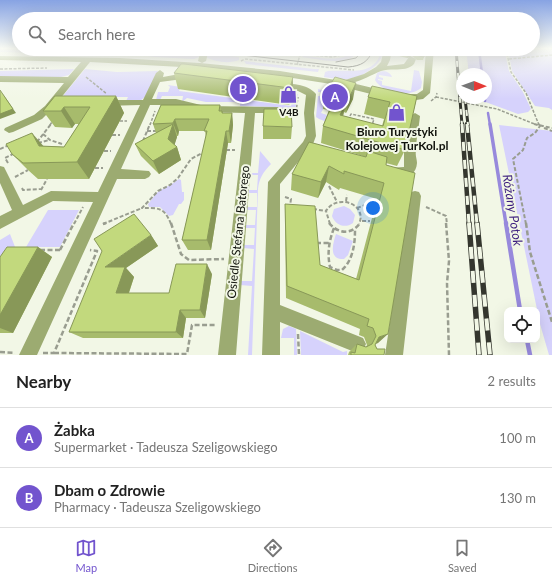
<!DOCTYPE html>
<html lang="en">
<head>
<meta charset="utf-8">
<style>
	body { margin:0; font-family:Lato,sans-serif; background:#f2f2f2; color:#222 }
	.controls { position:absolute; right:12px; bottom:12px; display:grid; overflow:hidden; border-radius:8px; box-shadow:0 4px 16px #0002 }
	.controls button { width:36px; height:36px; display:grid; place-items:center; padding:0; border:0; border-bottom:1px solid #e0e0e0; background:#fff; color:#222; font:20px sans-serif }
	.compass { position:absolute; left:456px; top:68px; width:36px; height:36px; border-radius:50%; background:#fff; box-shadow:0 4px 16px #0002; rotate:91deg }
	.you { position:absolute; left:373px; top:208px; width:14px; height:14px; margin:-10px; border:3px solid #fff; border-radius:50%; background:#1a73e8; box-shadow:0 0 0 6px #1a73e833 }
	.badge { display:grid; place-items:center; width:26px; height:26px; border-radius:50%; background:#7254ce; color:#fff; font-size:13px; font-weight:700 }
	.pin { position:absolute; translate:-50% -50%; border:2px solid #fff; box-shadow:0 1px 4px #0006 }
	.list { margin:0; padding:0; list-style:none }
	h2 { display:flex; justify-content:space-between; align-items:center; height:52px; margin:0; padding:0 16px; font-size:17px }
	h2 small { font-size:13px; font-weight:400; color:#767676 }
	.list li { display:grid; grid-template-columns:26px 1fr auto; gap:12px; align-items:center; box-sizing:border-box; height:60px; padding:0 16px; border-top:1px solid #e0e0e0 }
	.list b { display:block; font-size:15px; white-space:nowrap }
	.list p { margin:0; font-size:13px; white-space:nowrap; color:#767676 }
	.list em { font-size:13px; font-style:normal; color:#767676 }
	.icon { flex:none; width:22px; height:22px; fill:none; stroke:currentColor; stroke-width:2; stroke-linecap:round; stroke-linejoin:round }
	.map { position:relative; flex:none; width:552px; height:355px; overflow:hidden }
	.search { position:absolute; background:#fff; box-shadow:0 4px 16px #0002; left:12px; right:12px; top:12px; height:44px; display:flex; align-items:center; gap:10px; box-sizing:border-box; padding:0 14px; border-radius:22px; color:#767676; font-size:15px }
	.sheet { height:172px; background:#fff }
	nav { display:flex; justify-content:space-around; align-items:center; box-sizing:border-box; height:56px; border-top:1px solid #e0e0e0; background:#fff; font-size:11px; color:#767676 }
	nav a { display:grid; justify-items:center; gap:2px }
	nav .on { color:#7254ce }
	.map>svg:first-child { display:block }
</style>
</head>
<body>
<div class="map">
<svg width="552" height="355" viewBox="0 0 552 355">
	<rect width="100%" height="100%" fill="#f2f7e6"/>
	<!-- green -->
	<path fill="#d6d2fc" d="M 0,49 L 175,49 L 202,53 L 201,56 L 194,59 L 156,57 L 115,52 L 98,54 L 0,52 Z
		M 313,49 L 350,49 C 339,60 321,55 308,54 Z
		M 354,49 L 360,49 C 350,68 319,59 302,57 L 304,56 C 318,57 346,64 354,49 Z
		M 382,49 C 386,63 362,77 350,79 C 342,80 332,78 324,77 L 325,72 L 328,71 C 351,69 375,78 382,49 Z
		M 466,49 L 504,49 L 509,71 L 523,92 L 531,109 L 528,112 L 518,114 L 480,100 L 478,98 L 486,98 L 486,74 L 469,74 Z
		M 508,49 L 552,49 L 552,110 L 549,108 L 535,106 L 512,71 Z
		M 206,53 L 239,57 L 239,60 C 229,64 215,62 206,57 Z
		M 244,61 L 314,69 L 319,69 L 318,72 L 246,64 Z
		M 74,69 L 69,75 L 61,77 L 0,77 L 0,71 Z
		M 85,69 L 117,72 L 158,71 L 145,97 L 140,101 L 126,101 L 128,97 L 62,97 Z
		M 414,70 L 419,71 L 422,82 L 421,88 C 410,98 382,93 375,80 L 377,73 C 382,70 390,71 392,77 L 379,75 L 379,77 L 383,78 L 383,80 L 378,79 L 378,80 L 382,81 L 382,85 L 411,91 Z
		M 168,85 L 181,87 L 179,91 L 291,106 L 295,93 L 298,94 L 295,111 L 277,107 L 240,106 L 240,102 L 206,102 L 187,98 L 182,102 L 183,96 L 162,96 L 160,100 L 156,100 L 158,92 L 168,92 L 170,87 Z
		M 318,89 L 332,93 L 321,113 L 330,116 L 330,123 L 319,119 L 316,117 L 318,96 L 324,96 L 325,92 L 318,92 Z
		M 499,125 L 552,131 L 552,355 L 549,355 L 540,324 Z
		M 260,151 L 271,164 C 263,172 259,179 258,189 L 252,355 L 248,355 L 252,286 L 240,285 L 240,281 L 252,281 L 254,249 L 243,248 L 243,245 L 254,245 L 255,228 L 245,228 L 245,225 L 255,225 L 256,210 L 246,210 L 247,207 L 257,207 L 257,193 L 248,193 L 248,190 L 257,190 L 258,175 L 249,175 L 249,173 L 258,173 Z
		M 179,179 L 181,180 L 182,192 L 184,192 L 184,200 L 181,204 L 179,204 L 173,215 L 169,216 L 160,207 L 149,207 L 148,204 C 152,200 154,195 159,191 C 165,187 173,184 179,179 Z
		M 344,206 L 350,209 L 355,215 L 353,223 C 345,229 335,225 332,216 L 334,209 Z
		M 48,210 L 79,210 L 60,247 L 26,247 Z
		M 10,234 L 17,252 L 0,262 L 0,240 Z
		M 336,234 L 353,241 L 348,255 L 344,259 C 328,260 333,243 336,234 Z
		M 289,326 L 296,329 L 297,355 L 294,355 L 294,338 L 281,338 L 283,329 Z
		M 300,331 L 343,352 L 347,351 L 347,355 L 301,355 Z"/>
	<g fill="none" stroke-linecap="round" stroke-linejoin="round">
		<!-- stream-far2 -->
		<path stroke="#9789dc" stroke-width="2.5" d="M 479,49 L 482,74
			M 485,98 L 485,101
			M 488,113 L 490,125"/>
		<!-- stream-far1 -->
		<path stroke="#9789dc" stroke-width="3.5" d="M 490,124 L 506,224"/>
		<!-- stream -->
		<path stroke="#9789dc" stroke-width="4.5" d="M 506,223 L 520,310
			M 527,340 L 530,355"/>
		<!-- path-far2 -->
		<path stroke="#999d90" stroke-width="1.5" stroke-dasharray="3 1.5" stroke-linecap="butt" d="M 253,49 L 332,57 L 346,54 L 352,49
			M 506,49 L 511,72 L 526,93 L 539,125
			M 305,54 L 311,49
			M 509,59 L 552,55
			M 241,61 L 245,59 L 354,70
			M 297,65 L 300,55
			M 0,69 L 47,68
			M 86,77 L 107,94
			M 436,97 L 497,109 L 537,125
			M 431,101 L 436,97 L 437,93
			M 290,111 L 299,112
			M 296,112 L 298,97
			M 348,120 L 351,114 L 374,119 L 372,125
			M 120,121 L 127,121
			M 50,125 L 52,122
			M 150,125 L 155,111"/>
		<!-- path-far1 -->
		<path stroke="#999d90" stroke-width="2" stroke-dasharray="4 2" stroke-linecap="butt" d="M 534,124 L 552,128
			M 539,124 L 540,126
			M 372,126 L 373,124
			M 544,128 L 552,131
			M 147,131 L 158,131
			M 43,134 L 50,140 L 62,144
			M 112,135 L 120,135
			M 143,141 L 150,124
			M 37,142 L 51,124
			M 38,143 L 49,140
			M 0,149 L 9,145
			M 226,150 L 235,150
			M 104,151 L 111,151
			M 8,163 L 5,158 L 15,153
			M 95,168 L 103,168
			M 15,177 L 28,170
			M 329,186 L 337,202
			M 22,188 L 23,190 L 41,189
			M 41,190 L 47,179
			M 285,197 L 291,199 L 290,206
			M 346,201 L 347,195
			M 426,207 L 446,216 L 447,224
			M 357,208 L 376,201
			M 313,209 L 326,211
			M 362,221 L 370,221
			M 74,224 L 83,207
			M 103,224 L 142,208
			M 171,224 C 164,207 159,208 142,208 L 158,191 L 170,185 L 178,178 L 191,159 L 204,152
			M 330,224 L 326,211 C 337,193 368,204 359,224
			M 526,224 L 513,159 L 523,150 L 527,138 L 535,133 L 540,126"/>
		<!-- path -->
		<path stroke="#999d90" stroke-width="2.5" stroke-dasharray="5 2.5" stroke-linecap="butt" d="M 171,223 L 181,254 L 189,260 L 224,259
			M 329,223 C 338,234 352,235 360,223
			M 446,223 L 449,261 L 447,283 L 449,355
			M 526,223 L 530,252 L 552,322
			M 103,224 L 106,223
			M 334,228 C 329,241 327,253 330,267 L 337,270 L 342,270 C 353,260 355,244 355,230
			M 316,243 L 329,243
			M 40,250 L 60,250
			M 60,250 L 74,223
			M 298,334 L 299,355
			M 0,352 L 15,353
			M 43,353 L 54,353 L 97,251 L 90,250
			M 54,353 L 187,354 L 192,325 L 216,325"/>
		<!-- minor -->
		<path fill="#9cab71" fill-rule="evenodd" d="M 201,49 L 209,49 L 206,61 L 202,63 L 198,61 Z
			M 384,49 L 392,49 L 390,60 L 387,66 L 404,64 L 409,57 L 412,57 L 416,59 L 414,64 C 406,73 391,67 381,71 C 371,75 363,80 352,83 L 398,94 L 417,94 L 423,90 L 426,49 L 434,49 L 430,93 L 423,99 L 409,101 L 387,98 L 331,84 L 280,76 L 200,68 L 90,62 L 51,110 L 42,119 L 13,132 L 9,133 L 4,130 L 5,128 L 34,115 L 45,106 L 64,83 L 0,82 L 0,76 L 68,77 L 81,62 L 0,60 L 0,56 L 120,58 L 200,63 L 280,71 L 342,81 L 364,74 L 376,67 L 381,62 Z
			M 397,49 L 405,49 L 403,55 L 397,55 Z
			M 160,70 L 164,73 L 163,77 L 190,72 L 194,75 L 190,78 L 160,82 L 152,99 L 176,99 L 205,106 L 279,107 L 284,110 L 279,113 L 255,113 L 236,355 L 218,355 L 245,113 L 205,112 L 176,105 L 150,105 L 121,169 L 149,171 L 151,174 L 149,177 L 145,179 L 117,179 L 37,355 L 19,355 L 93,202 L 53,201 L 0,229 L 0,216 L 12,210 L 0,183 L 0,166 L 4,167 L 23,205 L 51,191 L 98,192 L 140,105 L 104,106 L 99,103 L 104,100 L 143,100 L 156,73 Z
			M 277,83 C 290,84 307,83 316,94 L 314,113 L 316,136 L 313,144 L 280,184 L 280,305 L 363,338 L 366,344 L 363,350 L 357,353 L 280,322 L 280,355 L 262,355 L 268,182 L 303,142 L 306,136 L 304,113 L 306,95 L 298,91 L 274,88 L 273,86 Z
			M 415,113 L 420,116 C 419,127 416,139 416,151 C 415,155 417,159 417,163 C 416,180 398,178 387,174 L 385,171 L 387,168 L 404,167 L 404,151 L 410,116 Z
			M 415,191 L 419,192 L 421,196 L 403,355 L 385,355 L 409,196 L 411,192 Z"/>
		<!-- tram -->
		<path stroke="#34362e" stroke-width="1" d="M 189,49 L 348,67 C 361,66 369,62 373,49
			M 336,62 L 356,58 L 364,49"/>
		<defs>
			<path id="rail-far2" d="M 456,49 L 462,125
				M 465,98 L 468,125"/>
			<path id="rail-far1" d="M 462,124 L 469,224
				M 467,124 L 477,224"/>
			<path id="rail" d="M 469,223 L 479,355
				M 477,223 L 490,355"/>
		</defs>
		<!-- rail-far2 casing -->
		<use href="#rail-far2" stroke="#34362e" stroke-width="3"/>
		<!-- rail-far1 casing -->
		<use href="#rail-far1" stroke="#34362e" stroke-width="4.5"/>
		<!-- rail casing -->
		<use href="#rail" stroke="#34362e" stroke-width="5.5"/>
		<!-- rail-far2 -->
		<use href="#rail-far2" stroke="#f2f7e6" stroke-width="2" stroke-dasharray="6" stroke-linecap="butt"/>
		<!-- rail-far1 -->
		<use href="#rail-far1" stroke="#f2f7e6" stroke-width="3" stroke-dasharray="9" stroke-linecap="butt"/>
		<!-- rail -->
		<use href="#rail" stroke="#f2f7e6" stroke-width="4" stroke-dasharray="12" stroke-linecap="butt"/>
	</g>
	<!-- wall -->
	<path fill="#a7bb6c" d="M 393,49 L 397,49 L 397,53 L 396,56 L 392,55 Z
		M 406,49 L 424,57 L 423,60 L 417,60 L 412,56 L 407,58 L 399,56 L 400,53 L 405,52 Z
		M 174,73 L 293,77 L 293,94 L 289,105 L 178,89 Z
		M 335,77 L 353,99 L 346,113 L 344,112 L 343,116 L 382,126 L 384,119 L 364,114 L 368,97 L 417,96 L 405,150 L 397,166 L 386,163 L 378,343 L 375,344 L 375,345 L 377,349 L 384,355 L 348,355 L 349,352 L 357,344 L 366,347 L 367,345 L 364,337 L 359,335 L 360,329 L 286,298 L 285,219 L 285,204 L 320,265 L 356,279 L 377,199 L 340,188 L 339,190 L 326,182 L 318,198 L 291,190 L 292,174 L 366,157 L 321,143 L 323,126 L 329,110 L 323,109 L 325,93 Z
		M 116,96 L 124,113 L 89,179 L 38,179 L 28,170 L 12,154 L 43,146 L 64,147 L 79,124 L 75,124 L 72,128 L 55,127 L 43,111 Z
		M 220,105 L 221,111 L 222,111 L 223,113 L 232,113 L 233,125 L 231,143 L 228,143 L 211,250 L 188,250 L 182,240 L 206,137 L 205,131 L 179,131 L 178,136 L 177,136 L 177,137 L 174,145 L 177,147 L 181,160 L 159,174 L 141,156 L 135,144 L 156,133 L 153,124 Z
		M 263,126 L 292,127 L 291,139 L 263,139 Z
		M 151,235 L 158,246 L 126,268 L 134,277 L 129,293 L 169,293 L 212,274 L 205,318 L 186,318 L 183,338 L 83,338 L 69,332 Z
		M 38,247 L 52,257 L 13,333 L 0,333 L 0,257 Z"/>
	<!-- shaded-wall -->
	<path fill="#889858" d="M 413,52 L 412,56 L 407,58 L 408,55 Z
		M 293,77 L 293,94 L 289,105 L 290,88 Z
		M 356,83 L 353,99 L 346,113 L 350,96 Z
		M 0,90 L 16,113 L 0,119 Z
		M 116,96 L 124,113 L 89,179 L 77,162 Z
		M 345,105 L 342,122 L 340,115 Z
		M 64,107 L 75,124 L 72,128 L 61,111 Z
		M 232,113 L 233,125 L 231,143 L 229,131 Z
		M 175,119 L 179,131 L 178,136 L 173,123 Z
		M 173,124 L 177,137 L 173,150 L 177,147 L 181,160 L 159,174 L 153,161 L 168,139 Z
		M 226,131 L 228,143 L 211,250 L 207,240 Z
		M 32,133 L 46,149 L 39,146 Z
		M 329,166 L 326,182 L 318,198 L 321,182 Z
		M 151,235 L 158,246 L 126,268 L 134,277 L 126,301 L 116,293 L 105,267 Z
		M 38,247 L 52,257 L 13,333 L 0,328 L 0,315 Z
		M 207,264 L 212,274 L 205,318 L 200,310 Z
		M 180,310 L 186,318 L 183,338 L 176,332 Z
		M 388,334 L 378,343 L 371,345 L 379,337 Z"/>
	<!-- building -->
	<path fill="#c2d97d" stroke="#889858" d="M 394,49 L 397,49 L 397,53 L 393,52 Z
		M 406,49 L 425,49 L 424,57 L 419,56 L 413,52 L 408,55 L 400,53 L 406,52 Z
		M 181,64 L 184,64 L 293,77 L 290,88 L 174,73 Z
		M 335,77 L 356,83 L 350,96 L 325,93 Z
		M 372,86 L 417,96 L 405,150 L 323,126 L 332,105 L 345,105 L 340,115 L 383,126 L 390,102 L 368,97 Z
		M 0,90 L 13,109 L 0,114 Z
		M 55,96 L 116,96 L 77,162 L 23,163 L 12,154 L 6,144 L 32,133 L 39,146 L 64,147 L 90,107 L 64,107 L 61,111 L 43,111 Z
		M 161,105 L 220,105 L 219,111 L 222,111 L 222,113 L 232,113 L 229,131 L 226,131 L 207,240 L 182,240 L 207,131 L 204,131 L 209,119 L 175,119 L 173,123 L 153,124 Z
		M 264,109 L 291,109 L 292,127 L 263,126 Z
		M 173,124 L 168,139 L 177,147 L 153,161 L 135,144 Z
		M 309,142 L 366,157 L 368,151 L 387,157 L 386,165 L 415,173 L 388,334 L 379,337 L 375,345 L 377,349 L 385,349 L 384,355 L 351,355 L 351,352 L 355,353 L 357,344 L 366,347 L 372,344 L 376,336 L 373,328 L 367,326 L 369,319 L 287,286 L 285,204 L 315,206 L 320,265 L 359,280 L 384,183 L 344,171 L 344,174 L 329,166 L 321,182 L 292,174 Z
		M 134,214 L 151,235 L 105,267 L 125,267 L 116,293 L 169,293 L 176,264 L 207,264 L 200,310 L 180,310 L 176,332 L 69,332 L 102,251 L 94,239 Z
		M 7,247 L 38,247 L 0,315 L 0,257 Z"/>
	<!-- sky -->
	<linearGradient id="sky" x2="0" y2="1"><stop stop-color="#87a3e3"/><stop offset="0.49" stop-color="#f9fbf4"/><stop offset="1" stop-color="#f9fbf4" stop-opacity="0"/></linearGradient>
	<rect width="552" height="99" fill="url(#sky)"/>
	<!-- icons -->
	<defs>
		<symbol id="shop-bare" viewBox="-9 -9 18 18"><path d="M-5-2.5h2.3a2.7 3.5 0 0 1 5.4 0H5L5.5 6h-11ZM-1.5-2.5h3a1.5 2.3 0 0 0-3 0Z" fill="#7254ce" stroke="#f2f7e6" stroke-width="2.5" paint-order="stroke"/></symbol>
	</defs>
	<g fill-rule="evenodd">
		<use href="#shop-bare" x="276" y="82" width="25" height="25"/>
		<use href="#shop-bare" x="384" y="100" width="25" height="25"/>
	</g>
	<g text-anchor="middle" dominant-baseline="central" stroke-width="4" stroke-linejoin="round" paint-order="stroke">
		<!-- far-poi labels -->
		<g font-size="10" font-weight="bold" fill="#10120c" stroke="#f2f7e6">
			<text x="289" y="112">V4B</text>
		</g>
		<!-- poi labels -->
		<g font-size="12" font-weight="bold" fill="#10120c" stroke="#f2f7e6">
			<text x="397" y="131">Biuro Turystyki<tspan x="397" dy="14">Kolejowej TurKol.pl</tspan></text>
		</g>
		<!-- street labels -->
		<g font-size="12" fill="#10120c" stroke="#f2f7e6">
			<text transform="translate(238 232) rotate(-84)">Osiedle Stefana Batorego</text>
		</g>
		<!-- water labels -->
		<g font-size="13" font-style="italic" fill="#3c1e7e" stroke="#f2f7e6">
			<text transform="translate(513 210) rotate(81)">Różany Potok</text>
		</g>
	</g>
</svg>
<div class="controls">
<button><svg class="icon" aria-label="locate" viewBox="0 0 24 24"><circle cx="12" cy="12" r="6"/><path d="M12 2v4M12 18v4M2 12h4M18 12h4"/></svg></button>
</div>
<svg class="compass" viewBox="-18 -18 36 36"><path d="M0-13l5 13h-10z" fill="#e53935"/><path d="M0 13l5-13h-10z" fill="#767676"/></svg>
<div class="you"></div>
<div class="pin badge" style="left:335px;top:97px">A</div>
<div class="pin badge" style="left:243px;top:89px">B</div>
<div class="search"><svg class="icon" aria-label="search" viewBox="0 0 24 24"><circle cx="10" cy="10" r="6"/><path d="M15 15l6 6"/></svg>Search here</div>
</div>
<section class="sheet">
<h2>Nearby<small>2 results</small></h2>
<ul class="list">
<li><span class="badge">A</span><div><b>Żabka</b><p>Supermarket · Tadeusza Szeligowskiego</p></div><em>100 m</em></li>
<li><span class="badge">B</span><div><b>Dbam o Zdrowie</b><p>Pharmacy · Tadeusza Szeligowskiego</p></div><em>130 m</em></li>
</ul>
</section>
<nav>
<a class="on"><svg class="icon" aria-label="map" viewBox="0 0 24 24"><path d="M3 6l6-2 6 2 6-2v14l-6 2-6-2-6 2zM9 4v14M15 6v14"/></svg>Map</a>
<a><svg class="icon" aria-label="directions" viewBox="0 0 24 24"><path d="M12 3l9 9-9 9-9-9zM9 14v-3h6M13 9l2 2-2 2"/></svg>Directions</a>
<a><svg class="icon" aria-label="saved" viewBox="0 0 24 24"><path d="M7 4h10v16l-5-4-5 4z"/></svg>Saved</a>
</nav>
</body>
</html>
